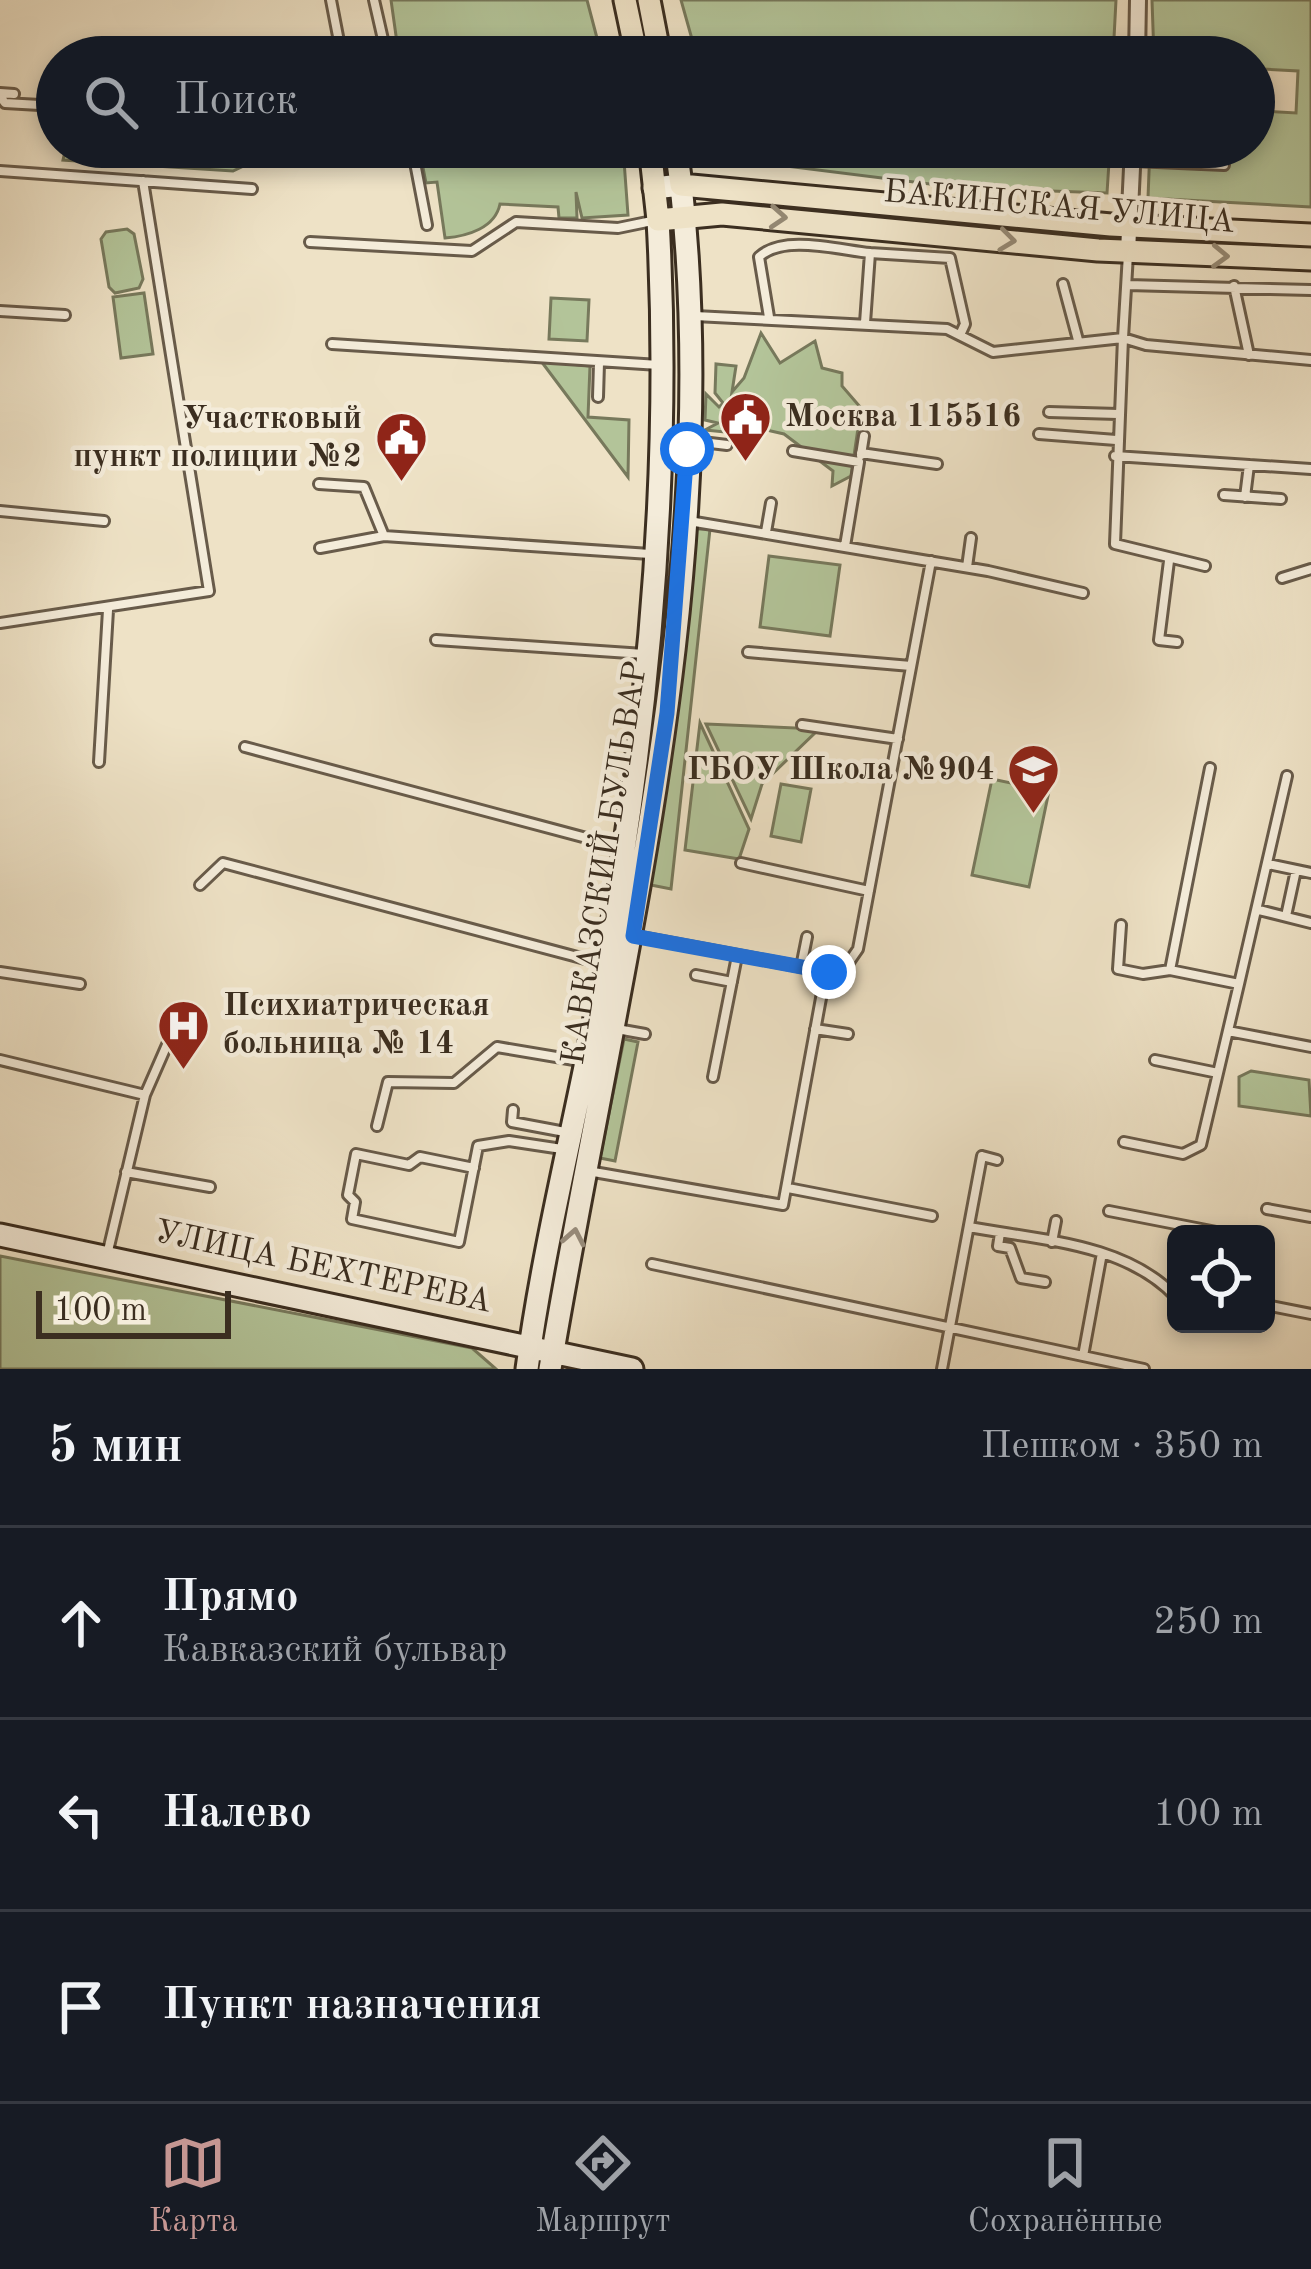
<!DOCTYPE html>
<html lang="ru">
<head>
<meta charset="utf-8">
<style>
	body { margin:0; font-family:"Old Standard TT",serif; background:#20242c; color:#f1f3f6 }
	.controls { position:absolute; right:36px; bottom:36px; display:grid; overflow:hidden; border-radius:18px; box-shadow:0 6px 18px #0003 }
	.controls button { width:108px; height:108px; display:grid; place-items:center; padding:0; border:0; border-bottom:3px solid #363941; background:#171b24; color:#f1f3f6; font:60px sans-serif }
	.scale { position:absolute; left:36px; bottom:30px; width:195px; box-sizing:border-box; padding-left:12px; border:6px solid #3b2e20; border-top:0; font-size:33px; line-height:42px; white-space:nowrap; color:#3b2e20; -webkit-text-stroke:9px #f4ecda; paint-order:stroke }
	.stop { position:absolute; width:36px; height:36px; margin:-27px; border:9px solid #1a73e8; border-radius:50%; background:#fff }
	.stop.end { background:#1a73e8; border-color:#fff; box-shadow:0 3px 12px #0008 }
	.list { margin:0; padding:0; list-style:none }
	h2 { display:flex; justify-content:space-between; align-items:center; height:156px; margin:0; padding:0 48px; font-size:51px }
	h2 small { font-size:39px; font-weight:400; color:#9ea1a6 }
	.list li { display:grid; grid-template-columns:78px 1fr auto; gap:36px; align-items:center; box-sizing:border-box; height:192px; padding:0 48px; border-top:3px solid #363941 }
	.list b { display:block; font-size:45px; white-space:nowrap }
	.list p { margin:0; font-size:39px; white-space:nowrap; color:#9ea1a6 }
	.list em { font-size:39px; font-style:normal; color:#9ea1a6 }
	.icon { flex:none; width:66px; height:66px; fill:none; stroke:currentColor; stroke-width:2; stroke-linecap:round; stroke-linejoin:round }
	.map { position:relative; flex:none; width:1311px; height:1369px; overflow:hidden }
	.search { position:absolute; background:#171b24; box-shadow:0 6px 18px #0003; left:36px; right:36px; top:36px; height:132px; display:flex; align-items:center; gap:30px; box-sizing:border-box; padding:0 42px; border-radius:66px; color:#9ea1a6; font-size:45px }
	.sheet { height:732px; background:#171b24 }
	nav { display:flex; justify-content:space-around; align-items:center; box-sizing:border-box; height:168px; border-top:3px solid #363941; background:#171b24; font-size:33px; color:#9ea1a6 }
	nav a { display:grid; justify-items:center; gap:6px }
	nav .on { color:#c59692 }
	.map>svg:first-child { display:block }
</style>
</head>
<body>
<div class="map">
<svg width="1311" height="1369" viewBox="0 0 1311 1369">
	<rect width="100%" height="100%" fill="#eee2c6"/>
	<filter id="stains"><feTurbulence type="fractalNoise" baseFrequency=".00167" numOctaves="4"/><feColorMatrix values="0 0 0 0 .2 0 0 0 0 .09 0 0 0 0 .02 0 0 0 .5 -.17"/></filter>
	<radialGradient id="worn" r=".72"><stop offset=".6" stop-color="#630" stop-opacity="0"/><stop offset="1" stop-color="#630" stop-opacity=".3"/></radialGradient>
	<!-- green -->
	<path fill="#b3c499" stroke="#77795c" stroke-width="3" fill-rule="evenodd" d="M 391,0 L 587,0 L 602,57 L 399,57 Z
		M 681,0 L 1116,0 L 1113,57 L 697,57 Z
		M 1152,0 L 1311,0 L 1311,207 L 1148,198 L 1150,147 L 1254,147 L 1254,57 L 1154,57 ZM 1263,69 L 1298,71 L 1296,113 L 1260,111 Z
		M 66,147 L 284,147 L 233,171 L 63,160 Z
		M 419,147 L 623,147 L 628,215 L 582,218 L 576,192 L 577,218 L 559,218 L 558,207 L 500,204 C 495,228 468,236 445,238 L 437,182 L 426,183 Z
		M 722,147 L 1110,147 L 1107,193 L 962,188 L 730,159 Z
		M 127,229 L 134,234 L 143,279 L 139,288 L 115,293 L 109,287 L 101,239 L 106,232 Z
		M 144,293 L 153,354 L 121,358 L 113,297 Z
		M 551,298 L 589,300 L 587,341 L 549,339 Z
		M 761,333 L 780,363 L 815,341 L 822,368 L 842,373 L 842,386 L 861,408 L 851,476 L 832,486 L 833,471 L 784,434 L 740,424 L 725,432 L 705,430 L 718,423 L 705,420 L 706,394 L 719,407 L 723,403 L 715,393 L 716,364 L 736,366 L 732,392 L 744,378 Z
		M 541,361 L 590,366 L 588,417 L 629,420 L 628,477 Z
		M 692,529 L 710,529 L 671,889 L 651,885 Z
		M 769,556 L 840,565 L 830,636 L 760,627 Z
		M 700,723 L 749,829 L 739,859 L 685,850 Z
		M 706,724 L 819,729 L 762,784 L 751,819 Z
		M 992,779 L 1049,791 L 1029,887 L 972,875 Z
		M 781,784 L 811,789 L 801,842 L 771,836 Z
		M 624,1039 L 638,1042 L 615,1161 L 600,1158 Z
		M 1251,1071 L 1309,1080 L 1311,1116 L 1239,1106 L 1239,1077 Z
		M 0,1256 L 472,1348 L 496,1369 L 0,1369 Z"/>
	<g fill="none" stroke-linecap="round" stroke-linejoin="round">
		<defs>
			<path id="lane" d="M 331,0 L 342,57
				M 374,0 L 387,57
				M 0,93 L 14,94
				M 0,96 L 5,103 L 57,106
				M 412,147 L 427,225
				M 1134,161 L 1224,165
				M 0,171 L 252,189
				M 310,242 L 472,251 L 516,222 L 618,228 L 652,221
				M 870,253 L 950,258 L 965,324 L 960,335
				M 1063,284 L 1078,340
				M 1128,285 L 1311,290
				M 1234,286 L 1249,355
				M 0,311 L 65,315
				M 695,316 L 947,329 L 993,352 L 1123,338 L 1128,254
				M 769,317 L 759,257 C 783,234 839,250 870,253 L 865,323
				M 332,344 L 659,365
				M 598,397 L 599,363
				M 1049,412 L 1118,414
				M 1039,434 L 1116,440
				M 694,441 L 727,445
				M 793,451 L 859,462 L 845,546
				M 861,453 L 937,464
				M 861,455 L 864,436
				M 1115,456 L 1311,469
				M 319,484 L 364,487 L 384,536
				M 1224,495 L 1281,499
				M 1245,497 L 1249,465
				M 0,511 L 104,521
				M 689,521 L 988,571 L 1083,593
				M 766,532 L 771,503
				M 320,548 L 384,536 L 650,554
				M 1169,561 L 1159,640 L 1177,642
				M 1205,566 L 1115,544 L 1123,338 L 1146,345 L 1311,360
				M 967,567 L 971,538
				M 1282,578 L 1311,569
				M 0,623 L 209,591 L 143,181
				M 436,640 L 644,654
				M 748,652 L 911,666
				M 802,725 L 898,739
				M 245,747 L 624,848
				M 99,762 L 108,610
				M 1210,768 L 1170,970 L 1239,984 L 1287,776
				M 741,863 L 869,891
				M 1268,864 L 1311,873
				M 200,885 L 223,863 L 604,964
				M 1259,910 L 1311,923
				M 1286,916 L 1296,870
				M 1121,925 L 1118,969 L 1143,974 L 1170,970
				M 635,936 L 829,972 L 849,962 L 858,949 L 931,561
				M 801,967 L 807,937
				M 0,972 L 80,984
				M 696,975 L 732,982
				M 617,1029 L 645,1034
				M 815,1029 L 848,1034
				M 1228,1031 L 1311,1047
				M 0,1060 L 145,1095
				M 1155,1060 L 1218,1073
				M 713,1077 L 737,956
				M 513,1110 L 512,1122 L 565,1132
				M 377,1126 L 388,1082 L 454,1083 L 497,1047 L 586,1062
				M 1124,1142 L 1183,1154 L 1201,1145 L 1239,984
				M 474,1168 L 420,1157 L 409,1165 L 356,1154 L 348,1195 L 355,1202 L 352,1219 L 459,1242 L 478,1146 L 509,1141 L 562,1149
				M 588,1171 L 783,1205 L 826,971
				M 126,1172 L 210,1187
				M 788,1188 L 932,1216
				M 1267,1209 L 1311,1217
				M 1109,1211 L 1227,1234
				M 969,1227 C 1039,1240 1126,1243 1176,1297
				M 1000,1233 L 998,1246 L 1010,1248 L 1021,1278 L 1045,1282
				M 1052,1242 L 1056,1221
				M 107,1255 L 145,1095 L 173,1031
				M 652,1264 L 1083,1356 L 1102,1253
				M 1266,1305 L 1311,1314
				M 1083,1356 L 1144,1369
				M 942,1369 L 982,1156 L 997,1160"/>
			<path id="street" d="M 1137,57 L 1138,0
				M 1128,252 L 1133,147"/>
			<path id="secondary" d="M 0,1235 L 632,1369
				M 527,1369 C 545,1234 581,1100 605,965 C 649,720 672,470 658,220
				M 550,1369 C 615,978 725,585 681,185 L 654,188"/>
			<path id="primary" d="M 625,0 L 637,57
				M 649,0 L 660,57
				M 650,147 L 658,220 L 722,214 L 1098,250 L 1311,259
				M 676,147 L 681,185 L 1111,225 L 1311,235"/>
		</defs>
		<!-- lane casing -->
		<use href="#lane" stroke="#685b4a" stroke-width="14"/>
		<!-- street casing -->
		<use href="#street" stroke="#685b4a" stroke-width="20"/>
		<!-- secondary casing -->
		<use href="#secondary" stroke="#3b2e20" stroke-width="27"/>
		<!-- primary casing -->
		<use href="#primary" stroke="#3b2e20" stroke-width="27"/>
		<!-- lane -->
		<use href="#lane" stroke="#f4ecda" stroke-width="8"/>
		<!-- street -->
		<use href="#street" stroke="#f4ecda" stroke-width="14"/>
		<!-- secondary -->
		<use href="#secondary" stroke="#f4ecda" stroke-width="21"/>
		<!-- primary -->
		<use href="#primary" stroke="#eee2c6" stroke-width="21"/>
	</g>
	<!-- one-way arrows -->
	<defs><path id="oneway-chevron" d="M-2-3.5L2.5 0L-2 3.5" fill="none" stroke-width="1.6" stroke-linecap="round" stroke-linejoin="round" transform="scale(3)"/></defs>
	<g stroke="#948873">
		<use href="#oneway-chevron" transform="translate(778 217) rotate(4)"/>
		<use href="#oneway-chevron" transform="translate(1007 240) rotate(7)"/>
		<use href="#oneway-chevron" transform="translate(1220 256) rotate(2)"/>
	</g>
	<use stroke="#988d7d" href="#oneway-chevron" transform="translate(574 1237) rotate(-79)"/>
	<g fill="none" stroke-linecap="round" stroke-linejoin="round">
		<!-- route -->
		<path stroke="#1a73e8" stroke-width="15" d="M 687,449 L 667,713 L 633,936 L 829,972"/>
	</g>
	<!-- icons -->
	<defs>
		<symbol id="civic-pin" viewBox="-11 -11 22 30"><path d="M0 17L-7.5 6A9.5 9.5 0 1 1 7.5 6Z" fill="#8f2418" stroke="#f4ecda"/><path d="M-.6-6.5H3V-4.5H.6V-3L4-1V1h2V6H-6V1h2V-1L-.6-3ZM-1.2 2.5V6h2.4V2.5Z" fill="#fff"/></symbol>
		<symbol id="school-pin" viewBox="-11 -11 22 30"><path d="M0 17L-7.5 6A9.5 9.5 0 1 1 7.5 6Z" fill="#8f2418" stroke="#f4ecda"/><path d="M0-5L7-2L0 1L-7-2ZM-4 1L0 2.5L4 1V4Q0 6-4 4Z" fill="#fff"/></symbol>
		<symbol id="hospital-pin" viewBox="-11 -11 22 30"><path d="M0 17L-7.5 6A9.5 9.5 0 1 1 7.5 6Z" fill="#8f2418" stroke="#f4ecda"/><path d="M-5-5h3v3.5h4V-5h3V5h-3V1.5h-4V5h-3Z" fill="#fff"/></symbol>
	</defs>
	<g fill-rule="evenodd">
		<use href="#civic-pin" x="716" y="388" width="59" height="81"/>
		<use href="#civic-pin" x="372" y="408" width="59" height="81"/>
		<use href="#school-pin" x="1004" y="740" width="59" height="81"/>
		<use href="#hospital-pin" x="154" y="996" width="59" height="81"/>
	</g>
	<g text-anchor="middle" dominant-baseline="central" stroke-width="9" stroke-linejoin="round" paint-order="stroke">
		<!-- street labels -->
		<g font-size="33" fill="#3b2e20" stroke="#f4ecda">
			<text transform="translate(1059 208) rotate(5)">БАКИНСКАЯ УЛИЦА</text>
			<text transform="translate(606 863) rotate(-81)">КАВКАЗСКИЙ БУЛЬВАР</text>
			<text transform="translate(323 1268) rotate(12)">УЛИЦА БЕХТЕРЕВА</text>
		</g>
		<!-- poi labels -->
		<g font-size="33" font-weight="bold" fill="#3b2e20" stroke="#f4ecda" text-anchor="start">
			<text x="785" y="417">Москва 115516</text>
			<text x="362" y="419" text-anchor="end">Участковый<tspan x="362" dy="38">пункт полиции №2</tspan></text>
			<text x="995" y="770" text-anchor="end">ГБОУ Школа №904</text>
			<text x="223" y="1006">Психиатрическая<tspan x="223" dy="38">больница № 14</tspan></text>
		</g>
	</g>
	<rect width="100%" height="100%" filter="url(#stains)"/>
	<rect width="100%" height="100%" fill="url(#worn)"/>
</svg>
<div class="controls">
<button><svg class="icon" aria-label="locate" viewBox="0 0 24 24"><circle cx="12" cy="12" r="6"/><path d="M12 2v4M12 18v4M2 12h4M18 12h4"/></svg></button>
</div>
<div class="scale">100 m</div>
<div class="stop" style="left:687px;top:449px"></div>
<div class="stop end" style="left:829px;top:972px"></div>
<div class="search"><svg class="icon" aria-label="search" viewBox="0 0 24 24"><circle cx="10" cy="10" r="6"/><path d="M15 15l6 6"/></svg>Поиск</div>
</div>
<section class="sheet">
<h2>5 мин<small>Пешком · 350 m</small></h2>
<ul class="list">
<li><svg class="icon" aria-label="ahead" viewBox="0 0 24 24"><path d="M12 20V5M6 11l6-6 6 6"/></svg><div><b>Прямо</b><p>Кавказский бульвар</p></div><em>250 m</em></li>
<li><svg class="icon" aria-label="left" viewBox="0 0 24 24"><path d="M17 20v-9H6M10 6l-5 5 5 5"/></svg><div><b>Налево</b></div><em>100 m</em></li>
<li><svg class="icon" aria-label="arrive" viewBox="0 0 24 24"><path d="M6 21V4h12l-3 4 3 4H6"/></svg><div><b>Пункт назначения</b></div></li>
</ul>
</section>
<nav>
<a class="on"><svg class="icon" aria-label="map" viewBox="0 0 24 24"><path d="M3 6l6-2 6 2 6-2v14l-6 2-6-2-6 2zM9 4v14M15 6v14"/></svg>Карта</a>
<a><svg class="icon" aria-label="directions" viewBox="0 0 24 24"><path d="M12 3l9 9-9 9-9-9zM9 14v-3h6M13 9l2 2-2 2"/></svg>Маршрут</a>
<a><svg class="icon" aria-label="saved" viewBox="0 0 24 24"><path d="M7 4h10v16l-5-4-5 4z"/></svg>Сохранённые</a>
</nav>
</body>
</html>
